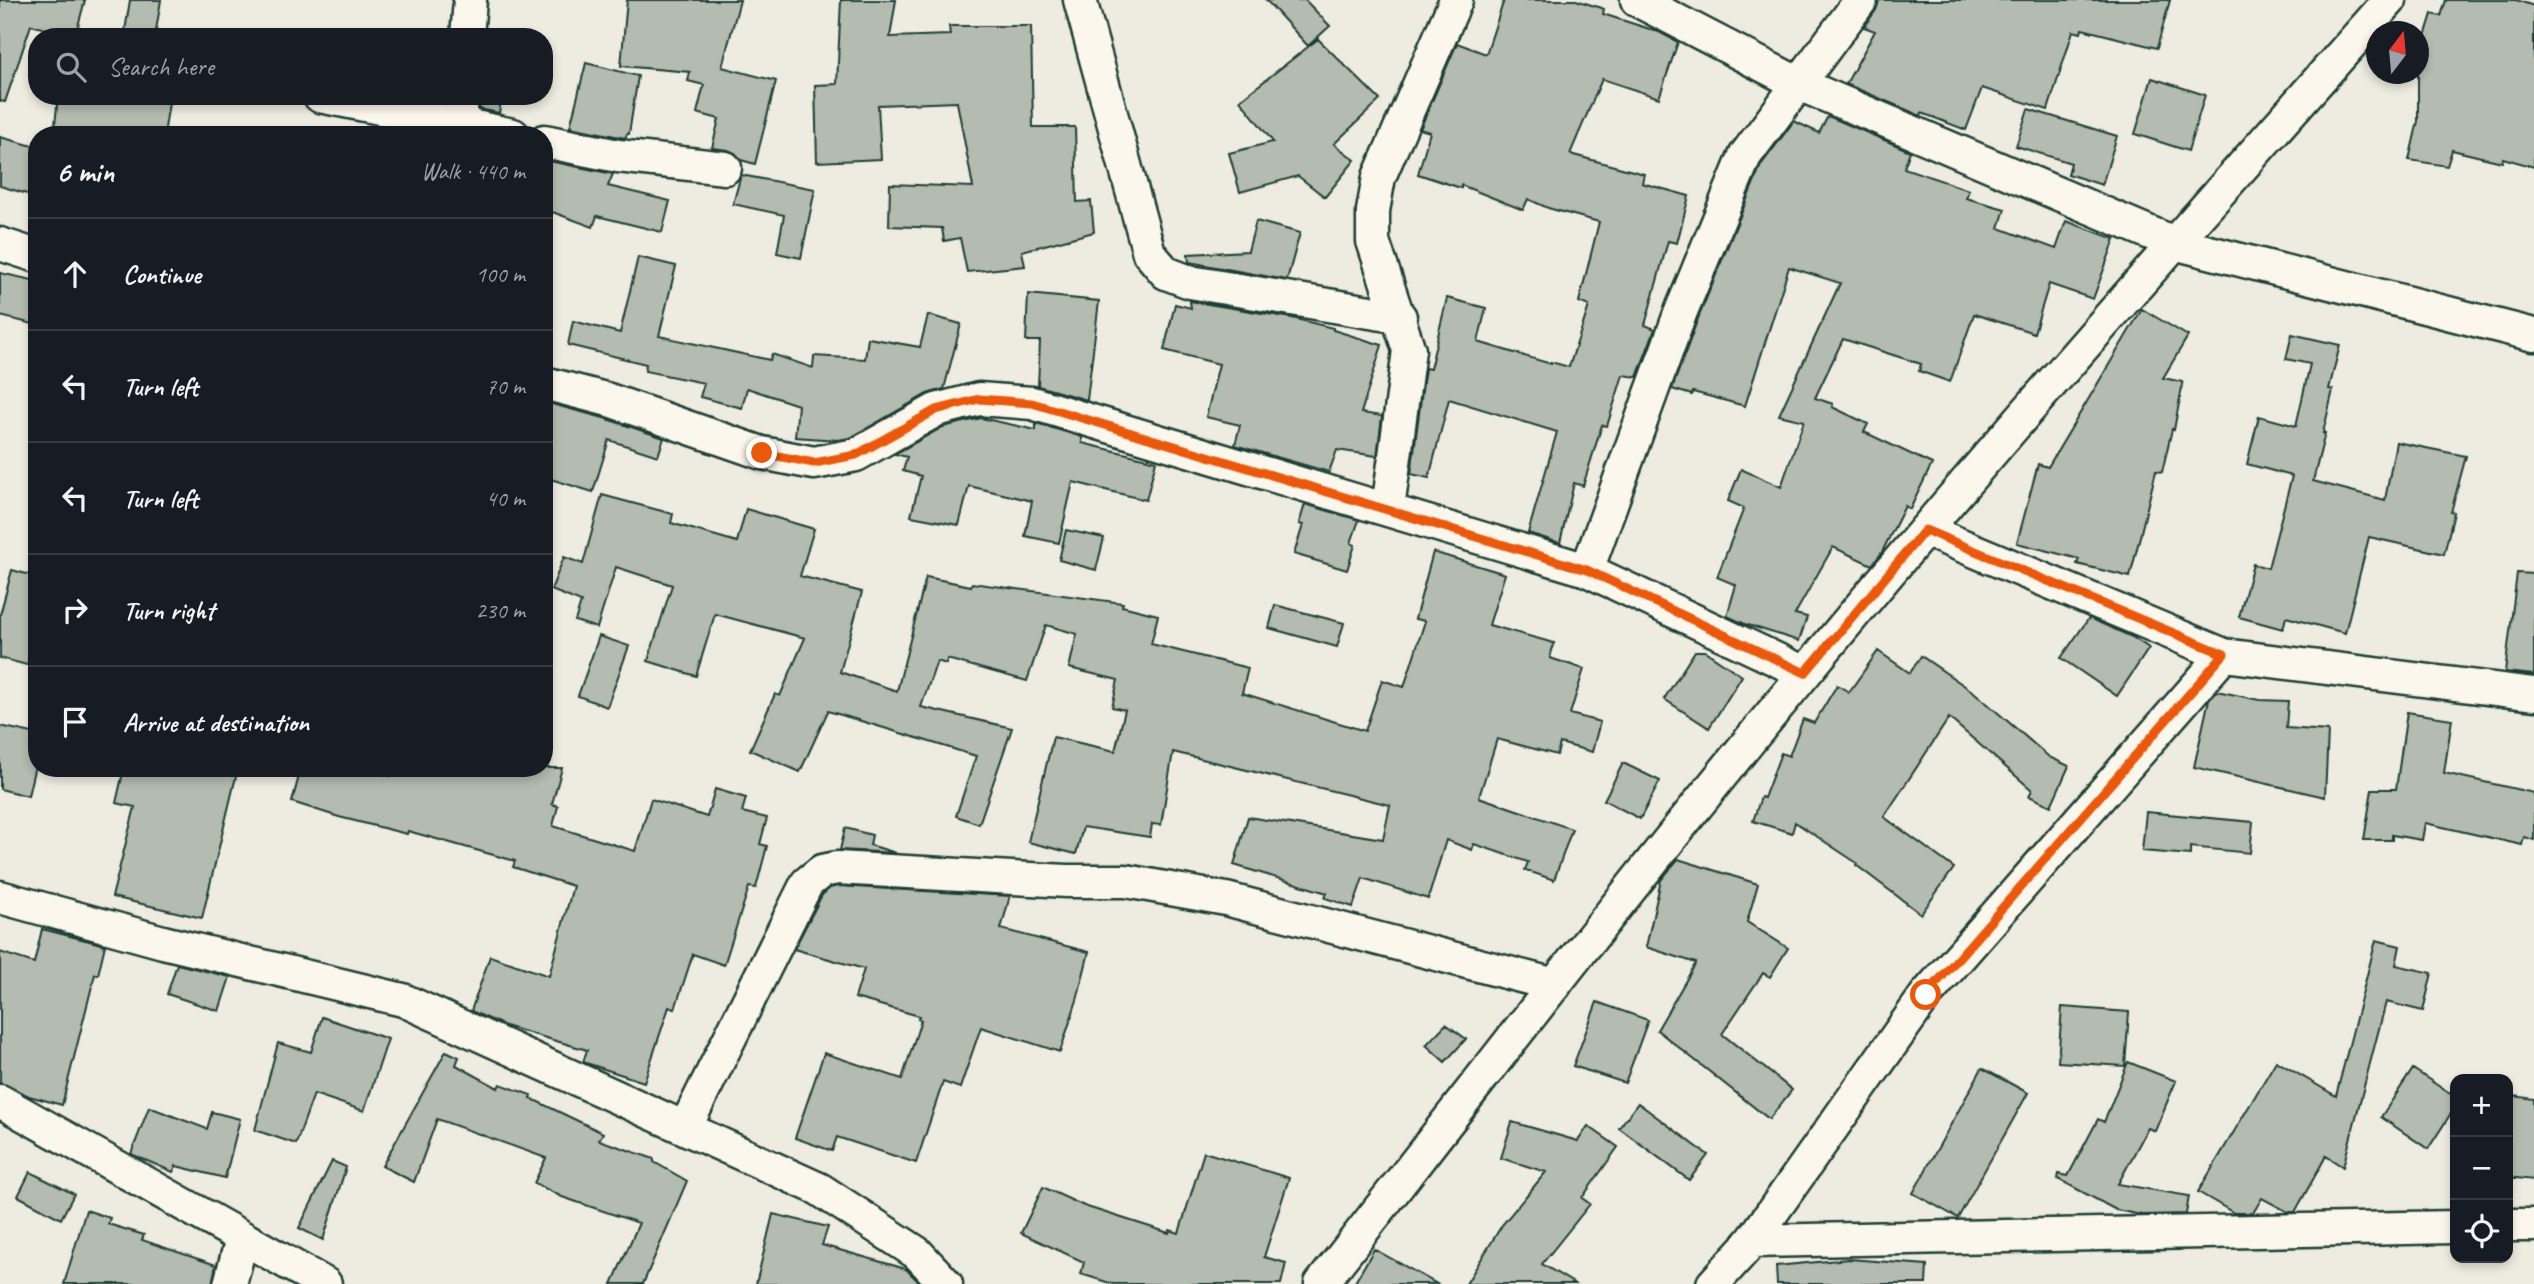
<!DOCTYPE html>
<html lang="en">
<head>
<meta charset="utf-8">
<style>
	body { margin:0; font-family:Caveat,sans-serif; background:#20242c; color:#f1f3f6 }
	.controls { position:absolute; right:21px; bottom:21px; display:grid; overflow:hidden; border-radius:14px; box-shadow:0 4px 10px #0003 }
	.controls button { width:63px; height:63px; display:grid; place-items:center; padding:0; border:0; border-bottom:2px solid #363941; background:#171b24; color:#f1f3f6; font:35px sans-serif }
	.compass { position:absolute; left:2366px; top:21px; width:63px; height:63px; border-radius:50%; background:#171b24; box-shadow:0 4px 10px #0003; rotate:16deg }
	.stop { position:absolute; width:21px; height:21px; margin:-16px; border:5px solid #ea580c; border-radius:50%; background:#fff }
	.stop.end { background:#ea580c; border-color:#fff; box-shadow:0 2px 7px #0008 }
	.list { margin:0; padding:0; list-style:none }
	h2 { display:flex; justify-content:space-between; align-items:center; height:91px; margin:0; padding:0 28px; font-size:30px }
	h2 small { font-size:23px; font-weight:400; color:#9ea1a6 }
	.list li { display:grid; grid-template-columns:46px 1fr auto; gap:21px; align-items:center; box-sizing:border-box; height:112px; padding:0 28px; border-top:2px solid #363941 }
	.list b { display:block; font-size:26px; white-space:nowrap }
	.list em { font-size:23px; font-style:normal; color:#9ea1a6 }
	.icon { flex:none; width:38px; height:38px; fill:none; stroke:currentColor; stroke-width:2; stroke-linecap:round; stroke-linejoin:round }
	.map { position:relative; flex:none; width:2534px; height:1284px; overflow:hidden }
	.search { position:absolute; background:#171b24; box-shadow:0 4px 10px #0003; left:28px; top:28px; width:525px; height:77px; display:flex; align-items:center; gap:18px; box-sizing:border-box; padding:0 24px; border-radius:28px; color:#9ea1a6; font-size:26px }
	.panel { position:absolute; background:#171b24; box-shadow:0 4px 10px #0003; left:28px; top:126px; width:525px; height:651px; border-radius:28px }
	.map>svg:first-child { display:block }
</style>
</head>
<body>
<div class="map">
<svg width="2534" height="1284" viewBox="0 0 2534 1284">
	<rect width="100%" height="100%" fill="#eeece1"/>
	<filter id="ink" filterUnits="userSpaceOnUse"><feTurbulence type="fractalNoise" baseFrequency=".0143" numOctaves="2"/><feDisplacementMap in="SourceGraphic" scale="14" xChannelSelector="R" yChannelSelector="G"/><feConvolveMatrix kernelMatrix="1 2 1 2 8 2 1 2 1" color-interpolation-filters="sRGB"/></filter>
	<g filter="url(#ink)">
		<!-- building -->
		<path fill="#b4bbb0" stroke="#1f3d34" stroke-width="2" d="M 0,0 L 85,0 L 75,37 L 31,25 L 5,102 L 0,101 Z
			M 130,0 L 161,0 L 155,37 L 124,37 Z
			M 627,0 L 740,0 L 722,67 L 776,81 L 755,164 L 741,160 L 735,153 L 728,150 L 712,148 L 719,119 L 697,113 L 704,85 L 688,81 L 690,72 L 621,66 Z
			M 841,0 L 896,0 L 890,37 L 950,35 L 949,26 L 1031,26 L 1033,127 L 1075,127 L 1077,202 L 1091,201 L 1094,232 L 1022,251 L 1025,266 L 967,272 L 960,238 L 944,241 L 942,228 L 889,226 L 890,184 L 973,187 L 957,102 L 878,105 L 881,159 L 817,162 L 815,85 L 837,84 Z
			M 1266,0 L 1305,0 L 1330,26 L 1308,46 Z
			M 1504,0 L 1576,0 L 1604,9 L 1603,14 L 1659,32 L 1678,42 L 1659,98 L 1602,79 L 1570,154 L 1644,174 L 1642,183 L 1689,196 L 1677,243 L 1668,241 L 1645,325 L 1655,329 L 1637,377 L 1623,375 L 1607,426 L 1602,425 L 1583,486 L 1574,483 L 1560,543 L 1528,533 L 1557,432 L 1449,399 L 1429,478 L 1411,474 L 1425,368 L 1430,369 L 1447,298 L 1486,308 L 1478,342 L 1551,364 L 1551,362 L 1569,367 L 1589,306 L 1579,302 L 1599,222 L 1548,208 L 1528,199 L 1523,210 L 1461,185 L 1461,188 L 1418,174 L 1430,132 L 1420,129 L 1457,43 L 1486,54 Z
			M 1879,0 L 2170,0 L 2157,48 L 2082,29 L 2081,33 L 2073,31 L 2048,110 L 1982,88 L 1966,130 L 1922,113 L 1921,116 L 1846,84 L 1875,31 L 1864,27 L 1876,10 Z
			M 2446,0 L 2516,0 L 2534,6 L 2534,167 L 2503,158 L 2502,162 L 2452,150 L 2447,166 L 2409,160 L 2418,121 L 2418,59 L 2432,14 L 2441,16 Z
			M 1318,39 L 1380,100 L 1334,144 L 1355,160 L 1325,197 L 1298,176 L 1240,192 L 1229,153 L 1273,142 L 1240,100 Z
			M 586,63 L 638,76 L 629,134 L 627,134 L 625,138 L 570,127 Z
			M 2152,78 L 2205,95 L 2188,151 L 2135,134 Z
			M 58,96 L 170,96 L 164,135 L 54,135 Z
			M 480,96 L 502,96 L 499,113 L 479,109 Z
			M 2028,109 L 2117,136 L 2102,185 L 2068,174 L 2071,163 L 2016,146 Z
			M 1828,116 L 1910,151 L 1904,168 L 1969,190 L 1966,198 L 2005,209 L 1999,228 L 2056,249 L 2066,221 L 2115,239 L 2093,299 L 2049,284 L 2034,333 L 1974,314 L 1950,382 L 1919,371 L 1921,364 L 1843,339 L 1815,398 L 1833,404 L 1832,407 L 1868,424 L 1864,432 L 1932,464 L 1910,509 L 1905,506 L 1881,554 L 1872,565 L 1833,547 L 1795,614 L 1807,617 L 1799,641 L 1745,624 L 1727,616 L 1736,585 L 1717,577 L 1744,508 L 1728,501 L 1741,469 L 1781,487 L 1804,421 L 1779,415 L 1840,283 L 1789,267 L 1745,406 L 1693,392 L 1692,395 L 1672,389 L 1697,321 L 1761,165 L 1794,121 L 1819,133 Z
			M 0,137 L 37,147 L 37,197 L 0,186 Z
			M 544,160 L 613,174 L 608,186 L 670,201 L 662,232 L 597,216 L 593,227 L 544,209 Z
			M 741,175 L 815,189 L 801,258 L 777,253 L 784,215 L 733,204 Z
			M 1256,221 L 1300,233 L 1287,280 L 1189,262 L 1188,254 L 1248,251 Z
			M 638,257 L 676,266 L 659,336 L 770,360 L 772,354 L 813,368 L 814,356 L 865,359 L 868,338 L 920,347 L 928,315 L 961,324 L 944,389 L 927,394 L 850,438 L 838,440 L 795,437 L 798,405 L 747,388 L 742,408 L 700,397 L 704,383 L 645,371 L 646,364 L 568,345 L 573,321 L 620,333 Z
			M 0,273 L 37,281 L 37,325 L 0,316 Z
			M 1028,294 L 1099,301 L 1087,400 L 1038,386 L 1040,341 L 1026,341 Z
			M 1190,301 L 1292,318 L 1333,328 L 1333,330 L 1382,345 L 1361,413 L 1382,416 L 1377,456 L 1337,450 L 1329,472 L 1235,445 L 1240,425 L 1206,417 L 1219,364 L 1164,350 L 1175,304 L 1191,308 Z
			M 2142,309 L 2188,336 L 2163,378 L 2183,382 L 2174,430 L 2172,429 L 2162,472 L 2156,471 L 2130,577 L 2077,564 L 2079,559 L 2017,543 L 2038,464 L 2048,467 Z
			M 2292,334 L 2340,345 L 2329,389 L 2333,390 L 2323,433 L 2325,433 L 2313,481 L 2385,500 L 2396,442 L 2466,456 L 2451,512 L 2454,513 L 2444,554 L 2369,537 L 2345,633 L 2286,617 L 2283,629 L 2239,617 L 2253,564 L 2268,568 L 2292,476 L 2247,464 L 2259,416 L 2296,426 L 2310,364 L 2286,359 Z
			M 544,402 L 604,418 L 664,438 L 658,456 L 609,440 L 593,492 L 544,477 Z
			M 981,418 L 1036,430 L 1036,423 L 1082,437 L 1082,443 L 1156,461 L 1146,500 L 1073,482 L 1059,543 L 1025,536 L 1032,501 L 969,486 L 959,525 L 911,516 L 921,476 L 903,471 L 907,457 L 895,454 L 943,427 Z
			M 602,495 L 673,514 L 671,523 L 737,542 L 746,509 L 814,529 L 800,576 L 862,592 L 840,672 L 897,691 L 926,577 L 971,586 L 972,583 L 1123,603 L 1122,606 L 1158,615 L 1151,644 L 1248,668 L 1242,693 L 1365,731 L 1382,680 L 1404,687 L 1425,621 L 1415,619 L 1433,552 L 1505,574 L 1489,625 L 1554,643 L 1550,658 L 1584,669 L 1570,714 L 1600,722 L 1592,752 L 1560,743 L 1557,755 L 1497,739 L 1479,797 L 1572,829 L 1554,880 L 1525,870 L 1528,862 L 1474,844 L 1472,850 L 1446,840 L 1428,899 L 1363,878 L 1353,907 L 1325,898 L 1327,893 L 1234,865 L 1248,817 L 1383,839 L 1390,805 L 1173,752 L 1161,825 L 1152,824 L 1150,837 L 1083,827 L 1076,854 L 1028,842 L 1053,737 L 1115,751 L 1125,710 L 1112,707 L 1118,680 L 1069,668 L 1077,634 L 1046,625 L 1027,681 L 947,659 L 946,664 L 937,661 L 921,707 L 1012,728 L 979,824 L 956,816 L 976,756 L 828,711 L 800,772 L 750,750 L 775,694 L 780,696 L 805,638 L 715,614 L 696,676 L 648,661 L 672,585 L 616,567 L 597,628 L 575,621 L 581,602 L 551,590 L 564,557 L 583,564 Z
			M 1305,504 L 1359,520 L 1351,543 L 1355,545 L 1347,570 L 1294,554 L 1303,525 L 1299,524 Z
			M 1066,530 L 1104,538 L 1096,570 L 1059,560 Z
			M 12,570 L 37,577 L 37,628 L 27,665 L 0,658 L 0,615 Z
			M 2517,573 L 2534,574 L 2534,675 L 2505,672 Z
			M 1275,605 L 1344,623 L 1337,647 L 1269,628 Z
			M 2089,618 L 2132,637 L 2149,648 L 2117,696 L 2061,658 Z
			M 599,636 L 629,646 L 607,707 L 578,696 Z
			M 1695,651 L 1705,651 L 1742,676 L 1709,728 L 1664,699 Z
			M 1878,651 L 1910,673 L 1921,656 L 1975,693 L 2049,757 L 2069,766 L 2051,806 L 2029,796 L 2032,790 L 1949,718 L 1884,817 L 1954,868 L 1921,914 L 1856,865 L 1857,863 L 1795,822 L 1792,833 L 1753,821 L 1761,797 L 1764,798 L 1781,753 L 1789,756 L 1803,719 L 1814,723 L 1837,685 L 1849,692 Z
			M 2217,691 L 2259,700 L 2288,701 L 2286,728 L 2328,731 L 2325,797 L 2194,767 L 2209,699 Z
			M 2407,712 L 2452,719 L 2444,773 L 2534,793 L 2534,840 L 2524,837 L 2522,845 L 2425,823 L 2422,840 L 2392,835 L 2392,840 L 2364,840 L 2372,789 L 2396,789 Z
			M 0,726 L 37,734 L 37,757 L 28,796 L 0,789 Z
			M 1623,763 L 1660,781 L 1640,819 L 1604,800 Z
			M 124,768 L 238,768 L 202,918 L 112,897 L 135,807 L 116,803 Z
			M 301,768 L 359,768 L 390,776 L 393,768 L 562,768 L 552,804 L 558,806 L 553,826 L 635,851 L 651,799 L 707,817 L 715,789 L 746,798 L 742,812 L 767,818 L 760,844 L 767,846 L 756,888 L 749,887 L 724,965 L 693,954 L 675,1009 L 669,1007 L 644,1082 L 583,1062 L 587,1050 L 505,1026 L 471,1011 L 490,956 L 549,976 L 573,886 L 513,867 L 515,861 L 408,831 L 407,834 L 339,817 L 292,802 Z
			M 2146,812 L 2253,822 L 2250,853 L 2190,847 L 2190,855 L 2142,851 Z
			M 845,828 L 872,835 L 870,845 L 896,853 L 840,850 Z
			M 1678,859 L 1758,884 L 1747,922 L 1788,948 L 1770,977 L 1763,973 L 1722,1034 L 1792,1090 L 1769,1119 L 1657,1030 L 1696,963 L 1646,947 L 1661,880 Z
			M 838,886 L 1010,896 L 1001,929 L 1089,952 L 1077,1000 L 1060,1052 L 981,1027 L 960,1088 L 943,1082 L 916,1163 L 837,1137 L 832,1151 L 795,1138 L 824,1053 L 902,1079 L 921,1020 L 918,1019 L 919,1016 L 855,998 L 864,969 L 794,949 L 822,895 L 830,888 Z
			M 42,929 L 105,945 L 98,975 L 95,974 L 62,1105 L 29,1096 L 0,1083 L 0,952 L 34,963 Z
			M 2376,940 L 2400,946 L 2396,965 L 2432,973 L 2423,1011 L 2386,1002 L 2343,1167 L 2326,1156 L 2295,1212 L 2288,1212 L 2262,1198 L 2253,1213 L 2234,1213 L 2198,1192 L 2276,1061 L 2336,1096 Z
			M 177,964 L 230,977 L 219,1011 L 167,994 Z
			M 1597,1002 L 1648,1020 L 1625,1083 L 1573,1066 Z
			M 2062,1007 L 2129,1012 L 2125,1066 L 2058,1062 Z
			M 322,1017 L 388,1039 L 364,1111 L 314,1094 L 296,1144 L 255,1130 L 278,1043 L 311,1052 Z
			M 1446,1024 L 1466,1039 L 1445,1062 L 1426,1045 Z
			M 446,1051 L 459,1057 L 456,1065 L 498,1088 L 500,1084 L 531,1095 L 530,1098 L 603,1133 L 599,1140 L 654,1159 L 654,1162 L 687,1181 L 643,1284 L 612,1284 L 639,1223 L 562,1197 L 534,1183 L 546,1158 L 437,1119 L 414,1182 L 382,1166 Z
			M 2128,1062 L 2176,1081 L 2155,1131 L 2148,1128 L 2118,1184 L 2189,1196 L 2186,1214 L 2142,1215 L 2116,1210 L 2058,1179 L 2059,1174 L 2068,1176 L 2098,1119 L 2104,1122 Z
			M 1982,1068 L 2028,1093 L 1958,1218 L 1913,1193 Z
			M 2413,1069 L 2455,1097 L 2455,1107 L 2428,1149 L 2381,1117 Z
			M 2508,1095 L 2534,1099 L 2534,1180 L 2508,1177 Z
			M 1638,1103 L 1708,1155 L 1689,1180 L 1619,1128 Z
			M 149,1107 L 207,1129 L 212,1112 L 240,1119 L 225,1178 L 176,1166 L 173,1172 L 131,1154 Z
			M 1512,1122 L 1578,1141 L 1588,1126 L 1618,1147 L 1582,1198 L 1590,1204 L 1542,1264 L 1575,1284 L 1466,1284 L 1502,1225 L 1546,1172 L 1501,1158 Z
			M 1204,1152 L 1289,1178 L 1264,1257 L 1286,1263 L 1281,1284 L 1113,1284 L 1081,1274 L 1084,1262 L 1021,1233 L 1043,1187 L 1084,1206 L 1169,1233 L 1170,1230 L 1179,1233 Z
			M 332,1161 L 346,1167 L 323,1240 L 299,1228 Z
			M 30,1172 L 74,1194 L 61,1219 L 18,1196 Z
			M 86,1210 L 110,1218 L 108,1224 L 144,1235 L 142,1240 L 216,1265 L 212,1284 L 64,1284 Z
			M 773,1214 L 828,1227 L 822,1245 L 906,1269 L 921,1284 L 756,1284 Z
			M 1374,1249 L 1437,1284 L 1354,1284 Z
			M 1849,1259 L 1927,1265 L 1926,1284 L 1777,1284 L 1776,1266 Z"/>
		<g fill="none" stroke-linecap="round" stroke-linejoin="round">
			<defs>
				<path id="minor" d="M 1080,0 L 1149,253 L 1166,273 L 1190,282 L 1400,317
					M 1637,0 L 1799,84 L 2174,243 L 2534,335
					M 467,37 L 470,0
					M 320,96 L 460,124 L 462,96
					M 460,124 L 513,135
					M 544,141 L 618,156 L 725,168
					M 0,244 L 37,256
					M 544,383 L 609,400 L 762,453 L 814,463 L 856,455 L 936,410 L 979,399 L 1032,403 L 1587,570 L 1805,673
					M 1388,509 L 1409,350 L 1373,241 L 1373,211 L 1379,177 L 1456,0
					M 1925,530 L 2224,655 L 2534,694
					M 1587,570 L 1680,314 L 1745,156 L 1861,0
					M 0,897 L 163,942 L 403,1000 L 819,1189 L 917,1253 L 946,1284
					M 0,1101 L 325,1284
					M 685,1128 L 807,883 L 822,871 L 837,868 L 1067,881 L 1126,881 L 1226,899 L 1555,985
					M 2508,1225 L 2534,1225
					M 1752,1241 L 2455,1227
					M 230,1284 L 242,1238
					M 1321,1284 C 1481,1079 1640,872 1806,672 C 1995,443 2193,222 2390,0
					M 1713,1284 L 1752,1241 L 1926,995 L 2224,655"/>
			</defs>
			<!-- minor casing -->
			<use href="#minor" stroke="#1f3d34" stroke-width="37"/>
			<!-- minor -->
			<use href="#minor" stroke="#fbf7ec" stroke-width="32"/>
		</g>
	</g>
	<g fill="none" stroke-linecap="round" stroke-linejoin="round" filter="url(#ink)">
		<!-- route -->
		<path stroke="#ea580c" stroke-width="9" d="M 762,453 L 814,463 L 856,455 L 936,410 L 979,399 L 1032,403 L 1587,570 L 1805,673 L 1925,530 L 2224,654 L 1926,995"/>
	</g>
</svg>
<div class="controls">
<button>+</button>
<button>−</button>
<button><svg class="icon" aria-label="locate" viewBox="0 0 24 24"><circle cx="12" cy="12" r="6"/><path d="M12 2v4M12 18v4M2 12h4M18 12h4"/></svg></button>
</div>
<svg class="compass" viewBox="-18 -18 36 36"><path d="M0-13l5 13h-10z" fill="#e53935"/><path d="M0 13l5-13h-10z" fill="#9ea1a6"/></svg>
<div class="stop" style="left:1926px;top:995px"></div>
<div class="stop end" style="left:762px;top:453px"></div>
<div class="search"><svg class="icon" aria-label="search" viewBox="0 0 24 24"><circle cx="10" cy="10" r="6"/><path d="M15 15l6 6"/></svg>Search here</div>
<section class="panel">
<h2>6 min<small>Walk · 440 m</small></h2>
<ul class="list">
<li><svg class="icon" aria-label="ahead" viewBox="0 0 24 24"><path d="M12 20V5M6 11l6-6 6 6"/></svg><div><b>Continue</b></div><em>100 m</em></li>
<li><svg class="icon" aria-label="left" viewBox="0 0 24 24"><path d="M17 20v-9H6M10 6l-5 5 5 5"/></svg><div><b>Turn left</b></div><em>70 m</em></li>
<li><svg class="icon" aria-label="left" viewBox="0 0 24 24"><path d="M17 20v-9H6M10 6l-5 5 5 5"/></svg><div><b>Turn left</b></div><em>40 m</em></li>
<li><svg class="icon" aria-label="right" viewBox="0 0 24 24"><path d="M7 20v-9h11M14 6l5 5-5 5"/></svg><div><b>Turn right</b></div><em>230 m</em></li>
<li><svg class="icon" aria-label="arrive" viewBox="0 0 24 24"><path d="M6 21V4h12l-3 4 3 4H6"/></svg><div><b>Arrive at destination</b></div></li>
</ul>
</section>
</div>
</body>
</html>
